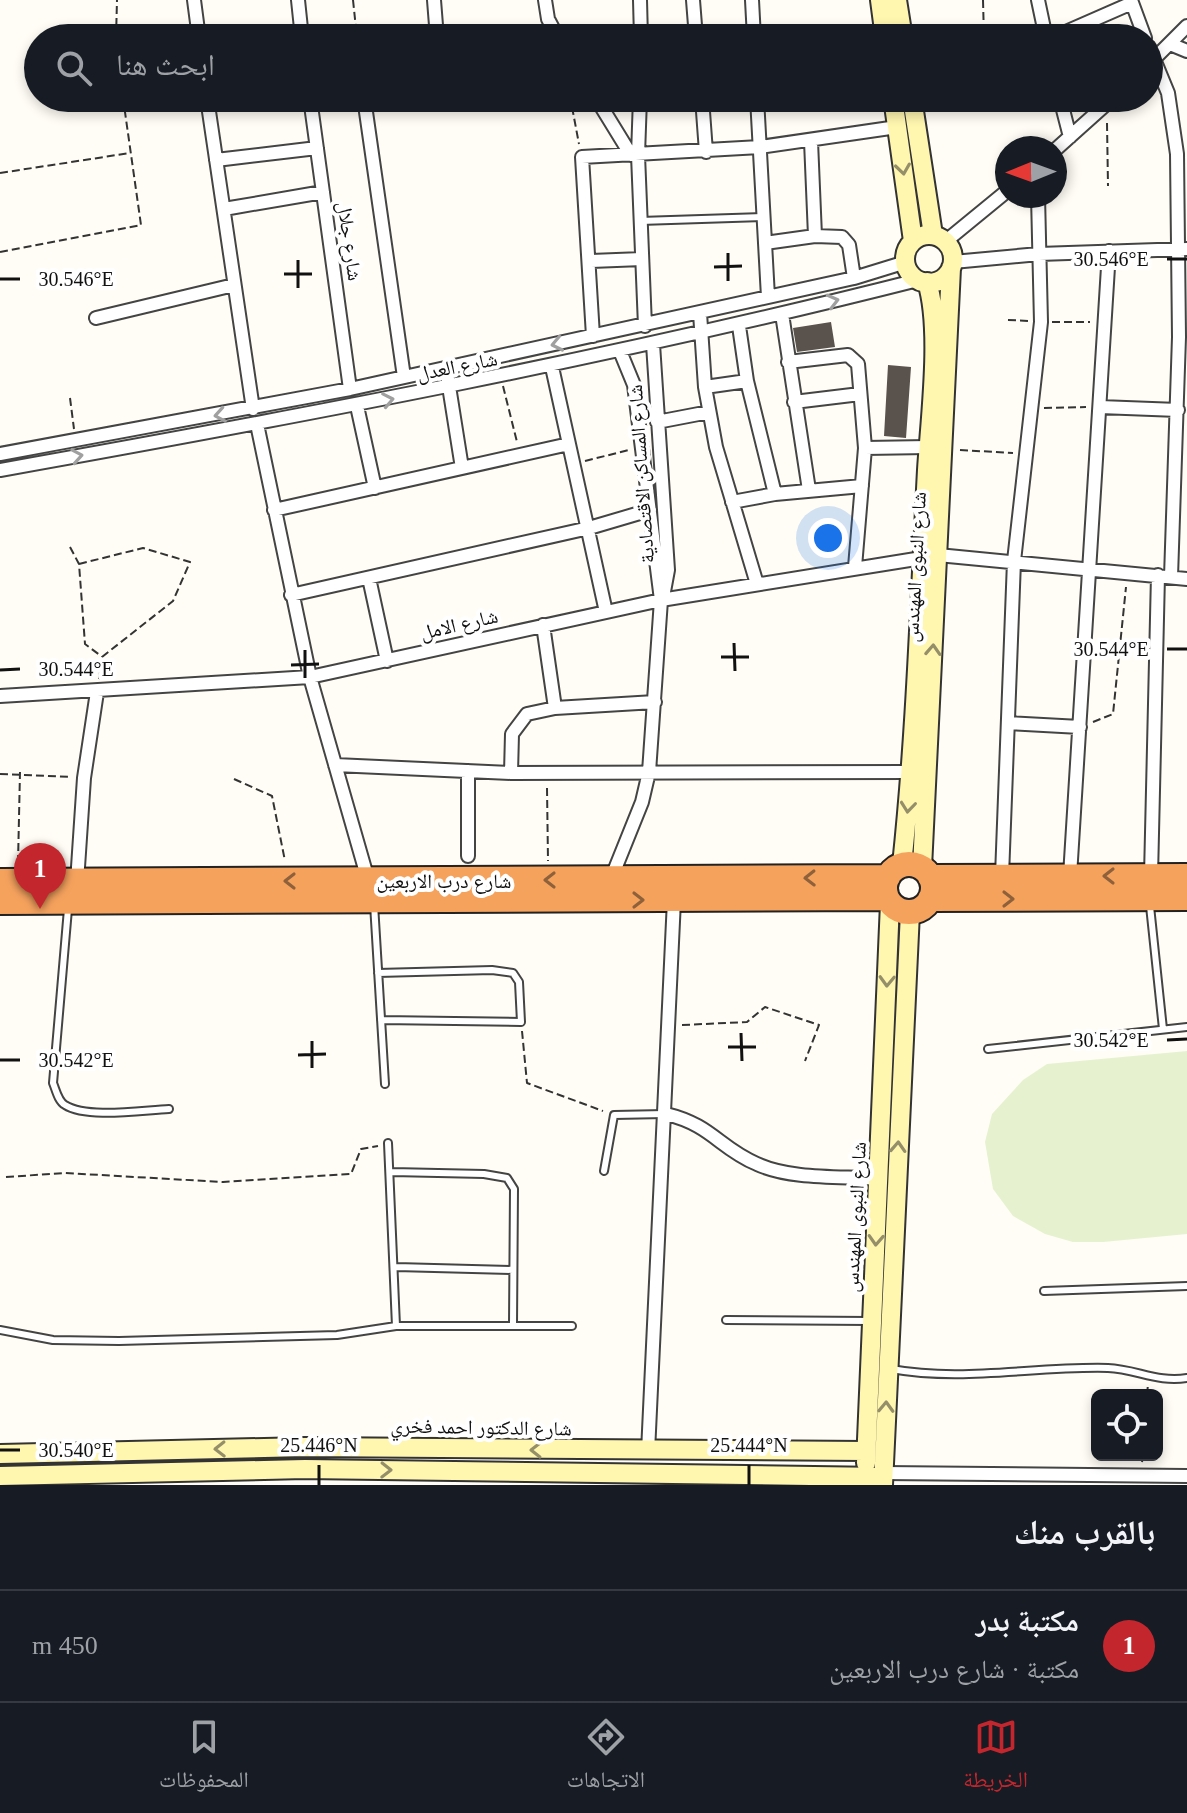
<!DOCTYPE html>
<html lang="ar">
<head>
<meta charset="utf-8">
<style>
	body { margin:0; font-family:"Times New Roman","Noto Naskh Arabic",serif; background:#20242c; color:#f1f3f6; direction:rtl }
	.controls { position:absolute; right:24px; bottom:24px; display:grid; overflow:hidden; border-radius:12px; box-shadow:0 4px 12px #0003 }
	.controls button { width:72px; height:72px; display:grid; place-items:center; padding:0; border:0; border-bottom:2px solid #363941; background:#171b24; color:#f1f3f6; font:40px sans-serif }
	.compass { position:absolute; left:995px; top:136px; width:72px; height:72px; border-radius:50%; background:#171b24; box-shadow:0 4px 12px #0003; rotate:269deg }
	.you { position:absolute; left:828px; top:538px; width:28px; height:28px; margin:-20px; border:6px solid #fff; border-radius:50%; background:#1a73e8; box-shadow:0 0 0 12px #1a73e833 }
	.badge { display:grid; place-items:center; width:52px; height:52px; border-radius:50%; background:#c4262e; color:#fff; font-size:26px; font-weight:700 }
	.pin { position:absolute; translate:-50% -66px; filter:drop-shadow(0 2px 4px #0008) }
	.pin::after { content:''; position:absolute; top:42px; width:28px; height:24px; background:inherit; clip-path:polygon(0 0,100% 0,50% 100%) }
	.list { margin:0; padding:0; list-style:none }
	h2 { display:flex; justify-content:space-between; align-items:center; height:104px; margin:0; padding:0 32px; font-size:34px }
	h2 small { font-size:26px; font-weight:400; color:#9ea1a6 }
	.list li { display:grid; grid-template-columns:52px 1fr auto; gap:24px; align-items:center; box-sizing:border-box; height:112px; padding:0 32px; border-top:2px solid #363941 }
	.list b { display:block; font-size:30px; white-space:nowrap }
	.list p { margin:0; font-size:26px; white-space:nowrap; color:#9ea1a6 }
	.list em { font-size:26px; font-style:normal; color:#9ea1a6 }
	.icon { flex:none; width:44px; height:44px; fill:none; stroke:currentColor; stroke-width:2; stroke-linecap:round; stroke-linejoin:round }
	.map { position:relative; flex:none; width:1187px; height:1485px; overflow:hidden; direction:ltr }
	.search { position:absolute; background:#171b24; box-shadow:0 4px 12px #0003; left:24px; right:24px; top:24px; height:88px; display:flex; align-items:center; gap:20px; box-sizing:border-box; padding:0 28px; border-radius:44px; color:#9ea1a6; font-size:30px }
	.sheet { height:216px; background:#171b24 }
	nav { display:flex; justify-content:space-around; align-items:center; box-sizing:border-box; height:112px; border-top:2px solid #363941; background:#171b24; font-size:22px; color:#9ea1a6 }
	nav a { display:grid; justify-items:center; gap:4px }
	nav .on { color:#c4262e }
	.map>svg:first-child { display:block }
</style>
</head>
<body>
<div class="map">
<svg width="1187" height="1485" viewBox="0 0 1187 1485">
	<rect width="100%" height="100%" fill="#fffdf5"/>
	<!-- pitch -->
	<path fill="#e6f2cf" d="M 1187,1051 L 1187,1234 L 1103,1242 L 1073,1242 L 1045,1234 L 1013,1216 L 993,1189 L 985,1142 L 992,1114 L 1023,1080 L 1047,1064 Z"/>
	<!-- building -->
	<path fill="#5a524d" d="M 831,322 L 835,347 L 797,352 L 793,328 Z
		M 888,365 L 911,367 L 906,438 L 884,436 Z"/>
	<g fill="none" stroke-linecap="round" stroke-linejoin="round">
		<defs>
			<path id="lane" d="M 640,221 L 763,217
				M 374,904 L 385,1084
				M 1150,906 L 1163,1029
				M 68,909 L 53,1083 C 56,1090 58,1101 65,1105 C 87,1119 143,1110 169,1109
				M 378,973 L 492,970 L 513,973 L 519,982 L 521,1022 L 381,1020
				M 988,1049 L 1187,1027
				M 388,1143 L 396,1326
				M 604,1171 L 614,1115 L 665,1114
				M 392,1172 L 484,1174 L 507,1178 L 514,1189 L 513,1325
				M 396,1267 L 513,1270
				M 1044,1291 L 1187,1286
				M 726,1320 L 870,1321
				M 0,1330 L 53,1340 L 119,1341 L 337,1335 L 396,1326 L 572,1326
				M 891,1369 C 963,1382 1035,1366 1108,1368 C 1136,1369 1158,1383 1187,1378"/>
			<path id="street" d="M 194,0 L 199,38
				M 298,0 L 302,38
				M 434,0 L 437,38
				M 545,0 L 548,19 L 558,38
				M 640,0 L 641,38
				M 693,0 L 696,38
				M 752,0 L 754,38
				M 1038,0 L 1046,38
				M 1131,0 L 1145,38
				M 1052,38 L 1132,3
				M 1170,44 L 1187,51
				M 1149,47 L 1168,93 L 1177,154 L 1179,337 L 1171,577
				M 1151,62 L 1187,26
				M 207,98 L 253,409
				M 310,98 L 350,389
				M 364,98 L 404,377
				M 596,98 L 631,155
				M 640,98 L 638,155 L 645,326
				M 702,98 L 706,152
				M 757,98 L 768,297
				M 1060,98 L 1070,137
				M 811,141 L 815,236
				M 1055,150 L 1113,98
				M 216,160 L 317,148
				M 224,209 L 323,192
				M 946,241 L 1007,191
				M 765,243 L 815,236 L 842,237 L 849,245 L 854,278
				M 591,261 L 642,259
				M 953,262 L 1039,254 L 1187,249
				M 700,313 L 705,387 L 716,447 L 757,584
				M 782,314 L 809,490
				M 96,318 L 234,285
				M 739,326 L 747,381 L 775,494 L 862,486
				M 593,336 L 582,157 L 760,147 L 897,127
				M 653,344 L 668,570 L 663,597
				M 788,362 L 848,355 L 858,364 L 865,448 L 855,567
				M 552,367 L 606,612
				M 448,380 L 462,468
				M 705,387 L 747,381
				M 794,402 L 860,394
				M 357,406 L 375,488
				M 1100,407 L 1178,410
				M 657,422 L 709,412
				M 257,424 L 310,677 L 369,883
				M 865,448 L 928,447
				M 0,454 L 350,389 L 854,278 L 906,262
				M 0,470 C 308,415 614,357 918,280
				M 732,502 L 775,494
				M 274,510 L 569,444
				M 938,555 L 1187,579
				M 369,578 L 387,661
				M 291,595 L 589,528 L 650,510
				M 543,625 L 555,708
				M 0,696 L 310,677 L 661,600 L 922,558
				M 1008,723 L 1080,727
				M 335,765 L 511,773 L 912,772
				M 511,773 L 512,734 L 527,714 L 555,708 L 655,702
				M 468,856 L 468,771
				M 1002,876 L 1014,561 L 1041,322 L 1038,196
				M 1070,876 L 1109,251
				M 1151,876 L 1158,575
				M 611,879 L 642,802 L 649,772 L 661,600 L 634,385 L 620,351
				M 77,882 L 84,778 L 97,692
				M 666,1114 C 712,1125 719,1148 757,1164 C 792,1180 842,1176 880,1179
				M 648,1452 L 674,900
				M 883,1473 L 1187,1476"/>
			<path id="secondary" d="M 880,0 L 885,38
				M 897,0 L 903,38
				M 893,98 L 913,241
				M 912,98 L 933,235
				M905 259a24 24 0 1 1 48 0a24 24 0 1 1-48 0Z
				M 902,865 C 916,734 920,602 927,470 C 930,420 942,329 927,282
				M 922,868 L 951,268
				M 0,1454 L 305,1447 L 866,1451
				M 866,1463 L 890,903
				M 0,1476 L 305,1469 L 883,1477
				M 883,1485 L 910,912"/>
			<path id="highway" d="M885 888a24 24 0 1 1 48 0a24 24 0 1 1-48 0Z
				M 930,877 L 1187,876
				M 0,881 L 888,877
				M 930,899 L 1187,898
				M 0,902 L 887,898"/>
		</defs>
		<!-- lane casing -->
		<use href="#lane" stroke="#444" stroke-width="10"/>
		<!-- street casing -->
		<use href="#street" stroke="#444" stroke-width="16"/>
		<!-- secondary casing -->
		<use href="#secondary" stroke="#333" stroke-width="22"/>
		<!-- highway casing -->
		<use href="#highway" stroke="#222" stroke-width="28"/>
		<!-- path -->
		<path stroke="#333" stroke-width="2" stroke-dasharray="8 4" stroke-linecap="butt" d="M 353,0 L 357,38
			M 983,0 L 984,38
			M 116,38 L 117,0
			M 572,107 L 579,144
			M 1107,123 L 1108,186
			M 0,173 L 130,153
			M 0,252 L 141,225 L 123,98
			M 1008,320 L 1030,321
			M 1052,322 L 1090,322
			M 503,386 L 517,442
			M 70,398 L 74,429
			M 1044,408 L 1086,407
			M 960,450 L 1013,453
			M 585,461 L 629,450
			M 70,547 L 79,564 L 85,644 L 101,656
			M 79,564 L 143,548 L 190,562 L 173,601 L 102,657 L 99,679
			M 1093,722 L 1113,714 L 1126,587
			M 0,774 L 71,777
			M 234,779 L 272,796 L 285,861
			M 547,788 L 548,861
			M 18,863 L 20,772
			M 682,1025 L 747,1022 L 765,1007 L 819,1025 L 805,1061
			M 522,1031 L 527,1083 L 603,1111
			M 6,1177 L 65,1173 L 223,1182 L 351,1174 L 361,1149 L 378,1146
			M 1147,1395 L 1148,1384
			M 1142,1462 L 1143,1455"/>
		<!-- lane -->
		<use href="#lane" stroke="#fff" stroke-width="6"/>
		<!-- street -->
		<use href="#street" stroke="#fff" stroke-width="12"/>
		<!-- secondary -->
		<use href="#secondary" stroke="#fff6b0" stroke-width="18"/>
		<!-- highway -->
		<use href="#highway" stroke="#f5a25d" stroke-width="24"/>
	</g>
	<!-- one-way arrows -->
	<defs><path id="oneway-chevron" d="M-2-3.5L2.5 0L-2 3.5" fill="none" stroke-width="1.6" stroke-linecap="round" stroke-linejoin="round" transform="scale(2)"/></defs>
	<g stroke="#948f68">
		<use href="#oneway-chevron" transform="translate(903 169) rotate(82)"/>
		<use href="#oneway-chevron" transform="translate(933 650) rotate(-87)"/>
		<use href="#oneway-chevron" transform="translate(908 807) rotate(96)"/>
		<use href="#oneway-chevron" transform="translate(887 981) rotate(92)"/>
		<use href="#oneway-chevron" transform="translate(898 1147) rotate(-87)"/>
		<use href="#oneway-chevron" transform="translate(876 1240) rotate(93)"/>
		<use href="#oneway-chevron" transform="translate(886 1407) rotate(-88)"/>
		<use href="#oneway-chevron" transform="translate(220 1449) rotate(179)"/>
		<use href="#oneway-chevron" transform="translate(536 1450) rotate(-179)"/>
		<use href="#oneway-chevron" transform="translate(386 1470) rotate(1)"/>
	</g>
	<g stroke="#a0a0a0">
		<use href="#oneway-chevron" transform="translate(833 301) rotate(-14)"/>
		<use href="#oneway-chevron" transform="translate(557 344) rotate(168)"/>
		<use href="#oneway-chevron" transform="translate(388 400) rotate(-11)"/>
		<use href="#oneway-chevron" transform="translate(220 415) rotate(170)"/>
		<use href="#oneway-chevron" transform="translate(77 456) rotate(-10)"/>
	</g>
	<g stroke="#8e613b">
		<use href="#oneway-chevron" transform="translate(1109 876) rotate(180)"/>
		<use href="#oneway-chevron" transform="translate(810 878) rotate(179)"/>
		<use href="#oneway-chevron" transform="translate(550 880) rotate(180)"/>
		<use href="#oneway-chevron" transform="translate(290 881) rotate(180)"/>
		<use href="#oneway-chevron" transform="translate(1008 899)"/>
		<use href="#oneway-chevron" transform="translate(638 900)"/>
	</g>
	<!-- ticks -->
	<path fill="none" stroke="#111" stroke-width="3" d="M 728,253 L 728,281M 1167,259 L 1187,259M 298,260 L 298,288M 714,267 L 742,266M 284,274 L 312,274M 0,279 L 20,279M 734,643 L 735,671M 1167,649 L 1187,649M 305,650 L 305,678M 721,657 L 749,657M 291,665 L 319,664M 0,670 L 20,669M 741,1033 L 742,1061M 1167,1040 L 1187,1039M 312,1041 L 312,1068M 728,1047 L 756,1047M 298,1055 L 326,1054M 0,1060 L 20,1060M 0,1450 L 20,1450M 319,1465 L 319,1485M 749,1465 L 749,1485"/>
	<g text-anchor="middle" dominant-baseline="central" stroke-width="8" stroke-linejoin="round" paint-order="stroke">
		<!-- street labels -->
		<g font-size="20" fill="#111" stroke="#fff">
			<text transform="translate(350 241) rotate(82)">شارع جلال</text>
			<text transform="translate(457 366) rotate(-11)">شارع العدل</text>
			<text transform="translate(641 474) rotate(-94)">شارع المساكن الاقتصادية</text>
			<text transform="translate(915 567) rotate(-87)">شارع النبوى المهندس</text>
			<text transform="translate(459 624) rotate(-13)">شارع الامل</text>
			<text x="444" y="881">شارع درب الاربعين</text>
			<text transform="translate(855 1217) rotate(-87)">شارع النبوى المهندس</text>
			<text transform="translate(481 1427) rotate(1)">شارع الدكتور احمد فخري</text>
		</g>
	</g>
	<g font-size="20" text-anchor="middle" fill="#111" stroke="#fff" stroke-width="8" stroke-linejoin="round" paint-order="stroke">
		<text x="1111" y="266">30.546°E</text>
		<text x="76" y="286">30.546°E</text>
		<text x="1111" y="656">30.544°E</text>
		<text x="76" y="676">30.544°E</text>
		<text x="1111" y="1047">30.542°E</text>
		<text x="76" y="1067">30.542°E</text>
		<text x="319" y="1452">25.446°N</text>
		<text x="749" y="1452">25.444°N</text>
		<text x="76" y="1457">30.540°E</text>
	</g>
</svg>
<div class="controls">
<button><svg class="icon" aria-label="locate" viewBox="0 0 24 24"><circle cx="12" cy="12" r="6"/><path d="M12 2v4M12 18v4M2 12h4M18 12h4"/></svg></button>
</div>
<svg class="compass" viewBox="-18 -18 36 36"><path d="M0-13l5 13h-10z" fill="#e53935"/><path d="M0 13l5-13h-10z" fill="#9ea1a6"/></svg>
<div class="you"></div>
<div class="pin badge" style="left:40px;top:909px">1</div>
<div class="search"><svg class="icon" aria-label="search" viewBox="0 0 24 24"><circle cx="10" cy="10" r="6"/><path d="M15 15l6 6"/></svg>ابحث هنا</div>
</div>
<section class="sheet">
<h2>بالقرب منك<small></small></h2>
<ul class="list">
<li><span class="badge">1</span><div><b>مكتبة بدر</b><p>مكتبة · شارع درب الاربعين</p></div><em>450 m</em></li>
</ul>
</section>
<nav>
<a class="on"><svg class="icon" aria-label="map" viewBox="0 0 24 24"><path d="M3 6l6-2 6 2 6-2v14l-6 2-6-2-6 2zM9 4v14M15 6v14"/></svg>الخريطة</a>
<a><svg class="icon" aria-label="directions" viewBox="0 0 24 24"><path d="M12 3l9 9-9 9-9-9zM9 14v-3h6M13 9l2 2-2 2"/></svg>الاتجاهات</a>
<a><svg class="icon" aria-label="saved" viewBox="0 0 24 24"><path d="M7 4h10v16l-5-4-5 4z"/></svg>المحفوظات</a>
</nav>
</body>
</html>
